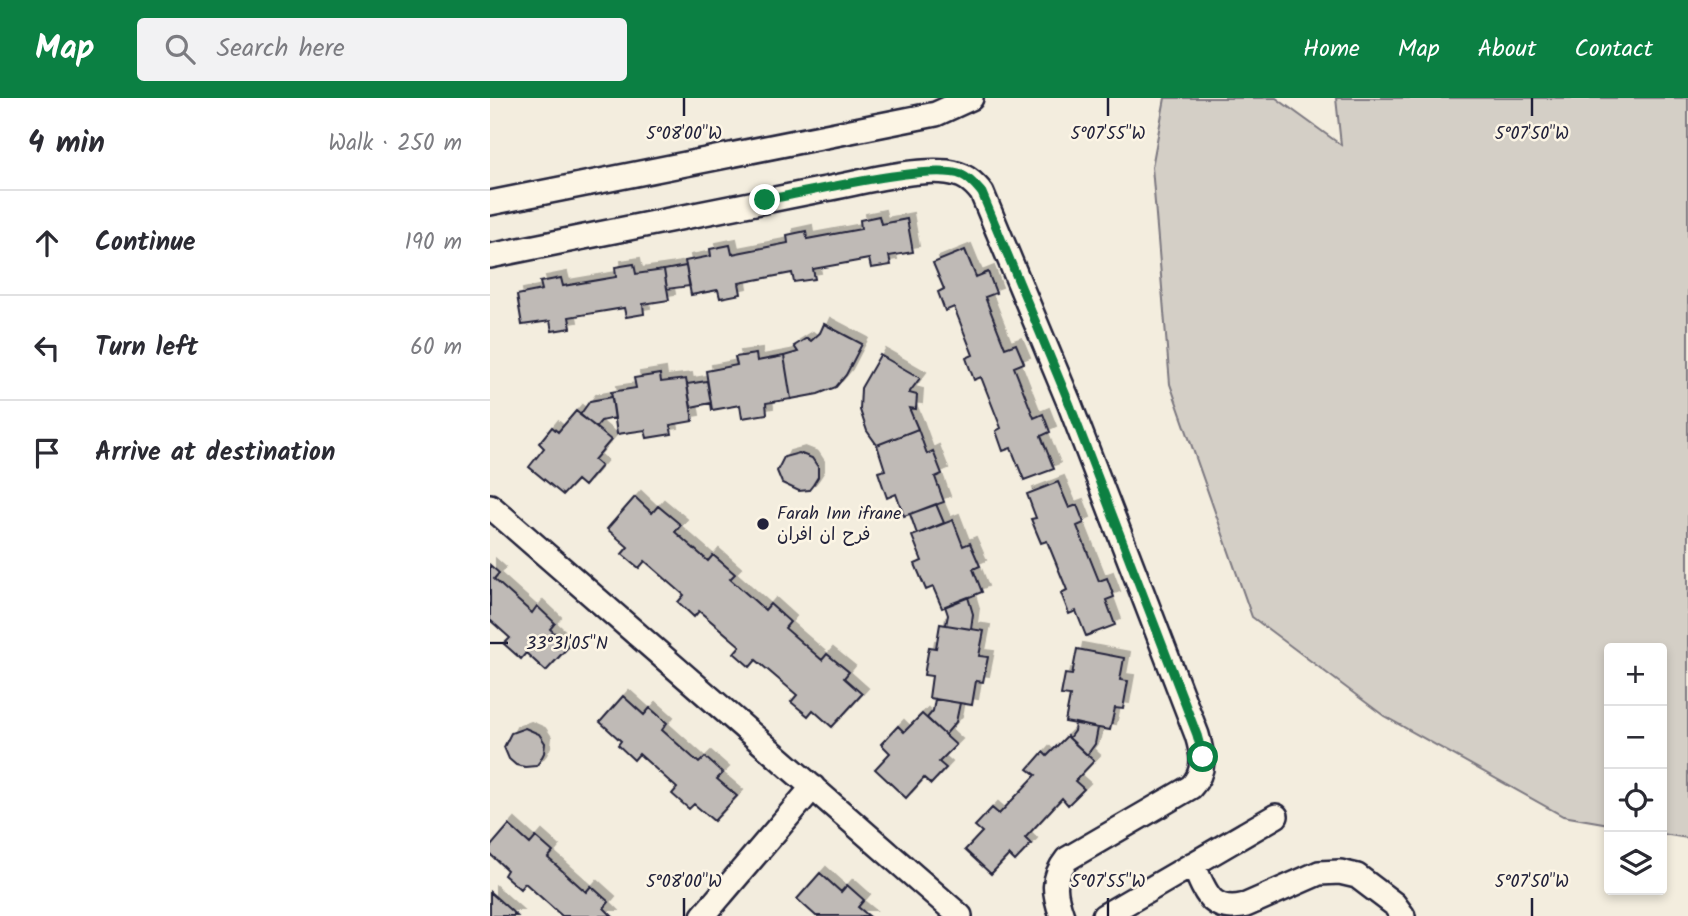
<!DOCTYPE html>
<html lang="en">
<head>
<meta charset="utf-8">
<style>
	body { margin:0; font-family:Kalam,"Playpen Sans Arabic",sans-serif; background:#f2f2f3; color:#2b2b33 }
	.controls { position:absolute; right:21px; bottom:21px; display:grid; overflow:hidden; border-radius:7px; box-shadow:0 4px 10px #0003 }
	.controls button { width:63px; height:63px; display:grid; place-items:center; padding:0; border:0; border-bottom:2px solid #e1e1e2; background:#fff; color:#2b2b33; font:35px sans-serif }
	.stop { position:absolute; width:21px; height:21px; margin:-16px; border:5px solid #0b8043; border-radius:50%; background:#fff }
	.stop.end { background:#0b8043; border-color:#fff; box-shadow:0 2px 7px #0008 }
	.list { margin:0; padding:0; list-style:none }
	h2 { display:flex; justify-content:space-between; align-items:center; height:91px; margin:0; padding:0 28px; font-size:30px }
	h2 small { font-size:23px; font-weight:400; color:#7c7c81 }
	.list li { display:grid; grid-template-columns:46px 1fr auto; gap:21px; align-items:center; box-sizing:border-box; height:105px; padding:0 28px; border-top:2px solid #e1e1e2 }
	.list b { display:block; font-size:26px; white-space:nowrap }
	.list em { font-size:23px; font-style:normal; color:#7c7c81 }
	.icon { flex:none; width:38px; height:38px; fill:none; stroke:currentColor; stroke-width:2; stroke-linecap:round; stroke-linejoin:round }
	.map { position:relative; flex:none; width:1198px; height:818px; overflow:hidden }
	header { display:flex; align-items:center; gap:42px; box-sizing:border-box; height:98px; padding:0 35px; background:#0b8043; color:#fff }
	header strong { font-size:33px }
	nav { display:flex; gap:38px; margin-inline-start:auto; font-size:24px }
	.search { width:490px; height:63px; background:#f2f2f3; display:flex; align-items:center; gap:18px; box-sizing:border-box; padding:0 24px; border-radius:7px; color:#7c7c81; font-size:26px }
	main { display:flex }
	aside { flex:1; background:#fff }
	.map>svg:first-child { display:block }
</style>
</head>
<body>
<header>
<strong>Map</strong>
<div class="search"><svg class="icon" aria-label="search" viewBox="0 0 24 24"><circle cx="10" cy="10" r="6"/><path d="M15 15l6 6"/></svg>Search here</div>
<nav><a>Home</a><a>Map</a><a>About</a><a>Contact</a></nav>
</header>
<main>
<aside>
<h2>4 min<small>Walk · 250 m</small></h2>
<ul class="list">
<li><svg class="icon" aria-label="ahead" viewBox="0 0 24 24"><path d="M12 20V5M6 11l6-6 6 6"/></svg><div><b>Continue</b></div><em>190 m</em></li>
<li><svg class="icon" aria-label="left" viewBox="0 0 24 24"><path d="M17 20v-9H6M10 6l-5 5 5 5"/></svg><div><b>Turn left</b></div><em>60 m</em></li>
<li><svg class="icon" aria-label="arrive" viewBox="0 0 24 24"><path d="M6 21V4h12l-3 4 3 4H6"/></svg><div><b>Arrive at destination</b></div></li>
</ul>
</aside>
<div class="map">
<svg width="1198" height="818" viewBox="0 0 1198 818">
	<defs>
		<filter id="shadow"><feDropShadow dx="6" dy="-6" stdDeviation="0" flood-color="#0004"/></filter>
	</defs>
	<rect width="100%" height="100%" fill="#f3edde"/>
	<filter id="ink" filterUnits="userSpaceOnUse"><feTurbulence type="fractalNoise" baseFrequency=".0143" numOctaves="2"/><feDisplacementMap in="SourceGraphic" scale="14" xChannelSelector="R" yChannelSelector="G"/><feConvolveMatrix kernelMatrix="1 2 1 2 8 2 1 2 1" color-interpolation-filters="sRGB"/></filter>
	<g filter="url(#ink)">
		<!-- green -->
		<path fill="#d4cfc6" stroke="#7b7880" stroke-width="2" d="M 675,0 L 786,0 L 851,47 L 846,0 L 1198,0 L 1198,740 L 1172,736 L 1172,550 L 1119,550 L 1119,726 L 1073,718 L 894,618 L 762,519 L 680,286 L 662,69 Z"/>
		<!-- building -->
		<path fill="#bfbab6" stroke="#22223b" stroke-width="2" filter="url(#shadow)" d="M 389,118 L 391,126 L 417,121 L 423,154 L 399,158 L 401,167 L 381,170 L 379,161 L 323,171 L 325,181 L 304,184 L 302,175 L 249,185 L 251,196 L 230,200 L 228,192 L 201,197 L 195,163 L 221,158 L 220,151 L 240,147 L 242,156 L 298,145 L 297,137 L 316,133 L 317,141 L 371,131 L 370,122 Z
			M 475,152 L 486,179 L 498,174 L 506,195 L 495,199 L 515,250 L 526,246 L 534,265 L 524,269 L 544,320 L 553,316 L 560,334 L 551,338 L 564,371 L 534,382 L 521,350 L 513,353 L 506,333 L 511,330 L 491,279 L 484,282 L 476,260 L 483,257 L 464,209 L 455,213 L 448,194 L 454,191 L 443,165 Z
			M 144,166 L 146,176 L 174,172 L 179,202 L 153,206 L 154,216 L 136,219 L 134,210 L 79,219 L 81,230 L 62,233 L 60,223 L 32,227 L 27,197 L 52,192 L 50,184 L 71,180 L 73,188 L 126,179 L 125,169 Z
			M 196,168 L 200,188 L 177,191 L 174,172 Z
			M 334,226 L 372,246 L 356,277 L 346,289 L 328,296 L 301,301 L 294,258 L 308,254 L 304,248 L 317,240 L 321,243 L 330,235 Z
			M 266,256 L 267,263 L 294,258 L 301,301 L 276,305 L 277,316 L 252,320 L 250,307 L 222,312 L 216,273 L 247,267 L 245,259 Z
			M 390,257 L 430,280 L 419,295 L 427,297 L 426,311 L 419,310 L 428,331 L 387,347 L 377,333 L 370,312 L 371,290 Z
			M 170,276 L 171,284 L 196,281 L 203,323 L 180,327 L 182,336 L 157,340 L 155,332 L 127,336 L 121,294 L 146,290 L 144,280 Z
			M 217,283 L 221,305 L 201,309 L 197,286 Z
			M 122,299 L 125,320 L 111,323 L 106,329 L 90,317 L 100,303 Z
			M 86,313 L 121,342 L 104,362 L 111,368 L 94,388 L 87,382 L 73,397 L 39,369 L 54,350 L 49,345 L 62,329 L 68,334 Z
			M 428,331 L 437,356 L 443,353 L 452,376 L 445,379 L 454,404 L 414,418 L 406,396 L 397,400 L 388,374 L 395,372 L 387,347 Z
			M 309,355 L 322,360 L 328,369 L 328,379 L 323,387 L 319,392 L 309,393 L 292,385 L 287,373 L 294,359 Z
			M 568,384 L 579,410 L 587,407 L 594,425 L 587,428 L 609,483 L 617,480 L 624,499 L 616,502 L 625,527 L 596,538 L 586,513 L 579,516 L 571,495 L 577,492 L 557,443 L 551,445 L 541,421 L 546,420 L 537,396 Z
			M 145,399 L 162,415 L 168,408 L 191,427 L 185,434 L 218,463 L 223,457 L 245,476 L 240,481 L 275,512 L 280,506 L 300,524 L 295,530 L 332,562 L 337,556 L 359,574 L 354,580 L 372,596 L 342,629 L 323,612 L 318,618 L 301,604 L 307,597 L 266,562 L 260,569 L 244,555 L 250,548 L 209,513 L 204,519 L 188,504 L 194,497 L 155,463 L 149,470 L 132,456 L 138,449 L 117,431 Z
			M 446,406 L 454,425 L 427,436 L 420,416 Z
			M 463,422 L 473,448 L 480,445 L 490,468 L 483,471 L 492,494 L 452,510 L 443,489 L 436,492 L 425,466 L 432,463 L 422,438 Z
			M 0,467 L 9,475 L 4,481 L 42,515 L 47,508 L 65,525 L 60,531 L 79,548 L 56,573 L 36,555 L 31,561 L 14,546 L 20,540 L 0,522 Z
			M 478,499 L 483,516 L 481,531 L 456,527 L 458,517 L 455,508 Z
			M 450,526 L 494,533 L 489,558 L 498,559 L 493,584 L 486,583 L 482,607 L 439,600 L 442,578 L 434,577 L 439,549 L 446,550 Z
			M 587,551 L 634,560 L 630,582 L 638,583 L 633,611 L 625,610 L 620,632 L 575,624 L 580,598 L 571,597 L 575,576 L 582,577 Z
			M 133,598 L 154,617 L 160,610 L 177,625 L 172,632 L 209,665 L 215,659 L 233,675 L 227,681 L 247,698 L 224,723 L 204,706 L 199,711 L 182,696 L 187,690 L 149,656 L 144,662 L 128,647 L 131,643 L 110,624 Z
			M 445,601 L 470,605 L 466,624 L 455,637 L 437,620 L 443,613 Z
			M 432,616 L 466,647 L 449,664 L 456,670 L 441,686 L 434,680 L 416,700 L 385,671 L 400,655 L 391,646 L 408,628 L 414,634 Z
			M 585,625 L 608,630 L 605,646 L 597,657 L 579,640 L 584,633 Z
			M 35,630 L 49,636 L 55,645 L 54,655 L 50,663 L 46,668 L 35,669 L 26,667 L 19,661 L 14,649 L 21,635 Z
			M 577,638 L 604,663 L 585,683 L 594,691 L 578,707 L 572,700 L 535,740 L 541,746 L 525,763 L 519,757 L 501,776 L 475,752 L 492,734 L 485,728 L 502,710 L 509,716 L 546,677 L 538,671 L 553,654 L 557,658 Z
			M 19,727 L 40,746 L 46,739 L 63,754 L 58,760 L 96,794 L 101,788 L 119,804 L 114,810 L 122,818 L 72,818 L 35,785 L 30,791 L 14,777 L 17,772 L 0,756 L 0,749 Z
			M 330,775 L 351,794 L 357,787 L 374,802 L 368,809 L 379,818 L 326,818 L 307,801 Z
			M 0,794 L 27,818 L 0,818 Z"/>
		<g fill="none" stroke-linecap="round" stroke-linejoin="round">
			<defs>
				<path id="minor" d="M 0,105 L 446,16 L 481,0
					M 0,158 C 110,136 220,113 330,92 C 366,86 421,70 457,74 C 473,76 482,82 492,95 L 580,307 L 707,637 C 713,657 716,673 701,689 L 577,761 C 561,781 564,795 572,818
					M 0,408 L 470,818
					M 703,766 C 715,793 720,816 756,807 L 829,775 L 850,774 L 867,778 L 904,806 L 913,818
					M 213,818 L 323,689
					M 614,818 L 786,718"/>
			</defs>
			<!-- minor casing -->
			<use href="#minor" stroke="#22223b" stroke-width="28"/>
			<!-- minor -->
			<use href="#minor" stroke="#fcf5e5" stroke-width="23"/>
		</g>
	</g>
	<g fill="none" stroke-linecap="round" stroke-linejoin="round" filter="url(#ink)">
		<!-- route -->
		<path stroke="#0b8043" stroke-width="9" d="M 275,102 C 315,95 440,64 472,77 C 481,81 486,88 492,95 L 580,307 L 707,637 L 713,659"/>
	</g>
	<!-- ticks -->
	<path fill="none" stroke="#22223b" stroke-width="2.5" d="M 194,0 L 194,18M 618,0 L 618,18M 1042,0 L 1042,18M 0,545 L 18,545M 194,800 L 194,818M 618,800 L 618,818M 1042,800 L 1042,818"/>
	<!-- markers -->
	<circle fill="#22223b" stroke="#fcf5e5" stroke-width="2.5" cx="273" cy="426" r="7"/>
	<g text-anchor="middle" dominant-baseline="central" stroke-width="5" stroke-linejoin="round" paint-order="stroke">
		<!-- poi labels -->
		<g font-size="18" fill="#22223b" stroke="#fcf5e5" text-anchor="start">
			<text x="287" y="416">Farah Inn ifrane<tspan x="287" dy="21">فرح ان افران</tspan></text>
		</g>
	</g>
	<g font-size="18" text-anchor="middle" fill="#22223b" stroke="#fcf5e5" stroke-width="5" stroke-linejoin="round" paint-order="stroke">
		<text x="194" y="41">5°08'00"W</text>
		<text x="618" y="41">5°07'55"W</text>
		<text x="1042" y="41">5°07'50"W</text>
		<text x="77" y="551">33°31'05"N</text>
		<text x="194" y="789">5°08'00"W</text>
		<text x="618" y="789">5°07'55"W</text>
		<text x="1042" y="789">5°07'50"W</text>
	</g>
</svg>
<div class="controls">
<button>+</button>
<button>−</button>
<button><svg class="icon" aria-label="locate" viewBox="0 0 24 24"><circle cx="12" cy="12" r="6"/><path d="M12 2v4M12 18v4M2 12h4M18 12h4"/></svg></button>
<button><svg class="icon" aria-label="layers" viewBox="0 0 24 24"><path d="M12 4l9 5-9 5-9-5zM3 14l9 5 9-5"/></svg></button>
</div>
<div class="stop" style="left:713px;top:659px"></div>
<div class="stop end" style="left:275px;top:102px"></div>
</div>
</main>
</body>
</html>
